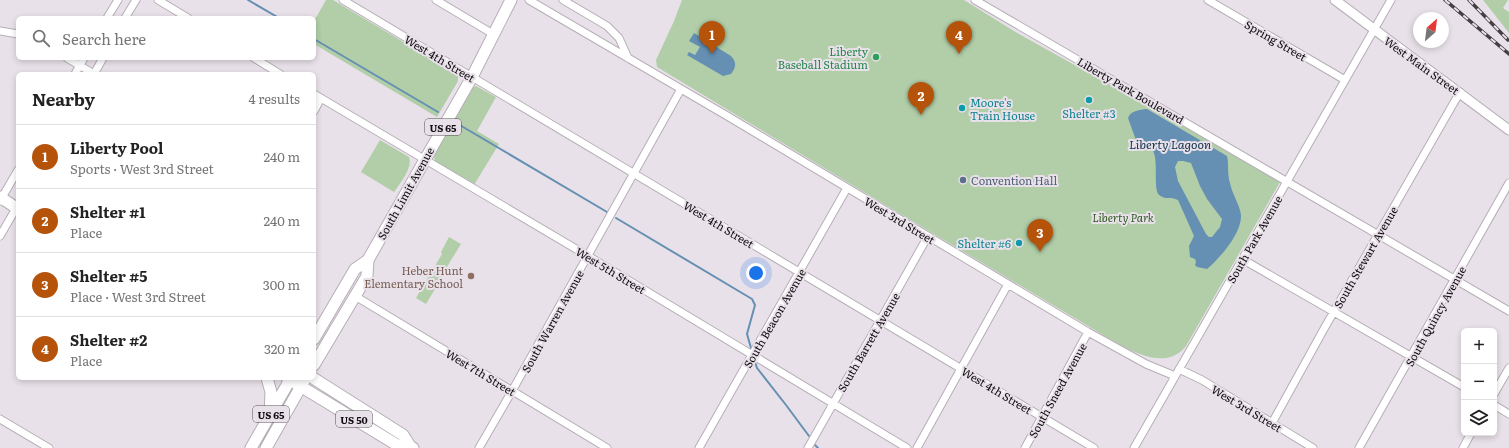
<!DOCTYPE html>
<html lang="en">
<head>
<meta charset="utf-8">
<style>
	body { margin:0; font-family:Literata,serif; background:#f2f2f2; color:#222 }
	.controls { position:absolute; right:12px; bottom:12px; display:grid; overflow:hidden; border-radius:6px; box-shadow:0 2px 6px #0003 }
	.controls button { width:36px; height:36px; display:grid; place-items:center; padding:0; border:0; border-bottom:1px solid #e0e0e0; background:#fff; color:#222; font:20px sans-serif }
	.compass { position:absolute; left:1413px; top:12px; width:36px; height:36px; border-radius:50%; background:#fff; box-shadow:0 2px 6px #0003; rotate:28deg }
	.you { position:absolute; left:756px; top:273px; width:14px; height:14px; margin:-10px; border:3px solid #fff; border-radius:50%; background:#1a73e8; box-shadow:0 0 0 6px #1a73e833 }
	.badge { display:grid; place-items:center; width:26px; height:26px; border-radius:50%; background:#b45309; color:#fff; font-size:13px; font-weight:700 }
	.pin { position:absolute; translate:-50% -33px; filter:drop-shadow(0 1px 2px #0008) }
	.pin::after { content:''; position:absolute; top:21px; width:14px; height:12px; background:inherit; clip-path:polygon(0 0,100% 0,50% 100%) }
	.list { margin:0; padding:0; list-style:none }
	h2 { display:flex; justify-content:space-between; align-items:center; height:52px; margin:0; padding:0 16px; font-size:17px }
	h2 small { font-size:13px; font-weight:400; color:#767676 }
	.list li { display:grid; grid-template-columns:26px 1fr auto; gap:12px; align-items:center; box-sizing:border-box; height:64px; padding:0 16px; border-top:1px solid #e0e0e0 }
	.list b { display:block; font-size:15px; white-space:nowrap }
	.list p { margin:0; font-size:13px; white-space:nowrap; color:#767676 }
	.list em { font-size:13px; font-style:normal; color:#767676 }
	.icon { flex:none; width:22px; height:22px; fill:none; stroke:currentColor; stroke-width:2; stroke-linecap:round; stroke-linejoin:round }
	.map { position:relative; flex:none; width:1509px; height:448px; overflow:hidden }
	.search { position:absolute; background:#fff; box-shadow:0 2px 6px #0003; left:16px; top:16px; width:300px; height:44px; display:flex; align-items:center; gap:10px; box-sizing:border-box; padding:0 14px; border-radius:6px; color:#767676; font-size:15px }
	.panel { position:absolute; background:#fff; box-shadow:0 2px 6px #0003; left:16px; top:72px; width:300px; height:308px; border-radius:6px }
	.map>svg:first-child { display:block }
</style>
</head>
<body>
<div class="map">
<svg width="1509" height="448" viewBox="0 0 1509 448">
	<rect width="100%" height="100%" fill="#e9e1e9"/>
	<!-- green -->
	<path fill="#b1cea8" d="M 326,0 L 333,0 L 457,74 L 458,77 L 458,81 L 437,117 L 314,44 L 314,21 Z
		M 682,0 L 964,0 L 1019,34 L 1125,93 L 1141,98 L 1280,182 L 1186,346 C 1169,368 1141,356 1120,345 L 897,212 L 657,67 L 656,60 L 674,21 Z
		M 1483,0 L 1508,0 L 1503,8 L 1509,12 L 1509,33 Z
		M 476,86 L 496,97 L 477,131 L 499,144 L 474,185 L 436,162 L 434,158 L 435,153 L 472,88 Z
		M 380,140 L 409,157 C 413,168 400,183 394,192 L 361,172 Z
		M 449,237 L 461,244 L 437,283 L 438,284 L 426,304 L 416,298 L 442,254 L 441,252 Z"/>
	<!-- water -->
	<path fill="#6590b3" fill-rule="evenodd" d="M 694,33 L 731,56 C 737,62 736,68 731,74 L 723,76 L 687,55 L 689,52 L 695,55 L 700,47 L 689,41 Z
		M 1147,109 L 1227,156 C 1229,163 1227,174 1230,183 C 1232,194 1240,205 1241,215 C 1242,233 1220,258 1207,269 L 1197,267 L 1195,265 L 1196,262 L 1195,259 L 1190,257 L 1189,246 L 1194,236 L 1178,200 C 1171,196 1165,201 1158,194 C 1153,182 1160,155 1150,147 C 1146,144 1141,144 1137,143 L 1128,118 C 1131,110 1140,110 1147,109 ZM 1178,161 L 1183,161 L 1191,163 L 1200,186 L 1207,199 L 1222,219 L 1220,227 L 1212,237 L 1209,237 L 1206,234 L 1178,181 L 1175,167 Z"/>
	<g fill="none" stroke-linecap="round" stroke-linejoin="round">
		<!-- stream -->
		<path stroke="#6590b3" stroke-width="2" d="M 248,0 L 279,18
			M 314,39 L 438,112
			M 458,124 L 607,212
			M 616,218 L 752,299 L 755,305 L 747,334 L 751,348
			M 755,362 L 757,368 L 786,405 L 809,436
			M 815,445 L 818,448"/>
		<defs>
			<path id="minor" d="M 158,0 L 188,18
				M 343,0 L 1094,448
				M 436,0 L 493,34
				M 529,0 L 729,117 L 1088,332 L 1146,364 L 1175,376
				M 563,0 L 607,26 L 619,38 L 628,58
				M 975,0 L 1509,311
				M 1208,0 L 1345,80
				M 107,18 L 118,0
				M 125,18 L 136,0
				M 0,31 L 18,34
				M 67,58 L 94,74
				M 254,58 L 280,74
				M 75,74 L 84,58
				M 94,74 L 103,58
				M 314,94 L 588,256 L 907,448
				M 314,111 L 321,98
				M 0,201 L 18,170
				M 0,236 L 18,205
				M 1242,259 L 1464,387
				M 355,296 L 607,448
				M 1179,369 L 1202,380 L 1313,448
				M 1494,394 L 1509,368
				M 1494,405 L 1509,414
				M 0,419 L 49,448
				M 1272,423 L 1325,327 L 1460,92
				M 479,448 L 512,391 L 681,89
				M 699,448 L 847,188
				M 808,448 L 928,236
				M 917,448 L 1008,284
				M 1025,448 L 1088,332
				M 1134,448 L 1391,0
				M 1359,448 L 1509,183
				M 1463,448 L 1471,433"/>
			<path id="major" d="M 1335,0 L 1509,130"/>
			<path id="highway" d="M 0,197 L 18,209
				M 314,339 L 355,269 L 368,260
				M 314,365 L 367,276 L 368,260 L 472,77 L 511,0
				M 267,378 L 271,392 L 270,413
				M 287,378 L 397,445 L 410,446 L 413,448
				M 313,378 L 403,435 L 410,446
				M 251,448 L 291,378
				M 266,448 L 304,381"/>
		</defs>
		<!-- minor casing -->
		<use href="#minor" stroke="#b6aeb6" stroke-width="9"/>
		<!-- major casing -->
		<use href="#major" stroke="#b6aeb6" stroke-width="11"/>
		<!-- highway casing -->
		<use href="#highway" stroke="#b6aeb6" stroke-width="13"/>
		<!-- minor -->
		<use href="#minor" stroke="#fff" stroke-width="7"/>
		<!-- major -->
		<use href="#major" stroke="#fff" stroke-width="9"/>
		<!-- highway -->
		<use href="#highway" stroke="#fff" stroke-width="11"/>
		<defs>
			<path id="rail" d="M 1445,0 L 1509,54
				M 1469,0 L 1508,40"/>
		</defs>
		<!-- rail casing -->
		<use href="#rail" stroke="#433f43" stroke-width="3.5"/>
		<!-- rail -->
		<use href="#rail" stroke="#e9e1e9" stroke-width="2" stroke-dasharray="6" stroke-linecap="butt"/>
	</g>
	<!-- markers -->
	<circle fill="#2e9e5b" stroke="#e9e1e9" stroke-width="1.5" cx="876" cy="57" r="4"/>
	<g fill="#0f9aa8" stroke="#e9e1e9" stroke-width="1.5">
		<circle cx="1089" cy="100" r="4"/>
		<circle cx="962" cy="108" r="4"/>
		<circle cx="1019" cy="243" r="4"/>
	</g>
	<circle fill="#5c6f8a" stroke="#e9e1e9" stroke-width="1.5" cx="963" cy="180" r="4"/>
	<circle fill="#8d6e63" stroke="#e9e1e9" stroke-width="1.5" cx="471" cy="276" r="4"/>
	<g text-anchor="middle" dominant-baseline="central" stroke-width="4" stroke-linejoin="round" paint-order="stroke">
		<!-- shield labels -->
		<g fill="#e9e1e9" stroke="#504b50" stroke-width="1">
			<rect x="425" y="119" width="36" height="16" rx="3"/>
			<rect x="253" y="406" width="36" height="16" rx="3"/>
			<rect x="336" y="411" width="36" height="16" rx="3"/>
		</g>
		<g font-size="10" font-weight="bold" fill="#0e0b0e">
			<text x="443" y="127">US 65</text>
			<text x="271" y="414">US 65</text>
			<text x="354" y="419">US 50</text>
		</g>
		<!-- street labels -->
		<g font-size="11" fill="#0e0b0e" stroke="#e9e1e9">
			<text transform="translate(1276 40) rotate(30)">Spring Street</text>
			<text transform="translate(440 58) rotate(31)">West 4th Street</text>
			<text transform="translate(1422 65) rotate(36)">West Main Street</text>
			<text transform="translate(1131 90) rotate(30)">Liberty Park Boulevard</text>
			<text transform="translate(405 193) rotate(-61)">South Limit Avenue</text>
			<text transform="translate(900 220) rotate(31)">West 3rd Street</text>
			<text transform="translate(719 224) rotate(31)">West 4th Street</text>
			<text transform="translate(1254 239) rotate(-60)">South Park Avenue</text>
			<text transform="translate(1365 257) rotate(-60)">South Stewart Avenue</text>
			<text transform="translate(611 270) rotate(31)">West 5th Street</text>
			<text transform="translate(1435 316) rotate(-61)">South Quincy Avenue</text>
			<text transform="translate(774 318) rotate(-60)">South Beacon Avenue</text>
			<text transform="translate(552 321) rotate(-61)">South Warren Avenue</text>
			<text transform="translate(868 342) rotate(-60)">South Barrett Avenue</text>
			<text transform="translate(481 372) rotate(31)">West 7th Street</text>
			<text transform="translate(997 390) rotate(31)">West 4th Street</text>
			<text transform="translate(1057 390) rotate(-61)">South Sneed Avenue</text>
			<text transform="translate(1247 408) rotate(31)">West 3rd Street</text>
		</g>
		<!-- leisure labels -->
		<g font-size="11" fill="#27864d" stroke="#e9e1e9" text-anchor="end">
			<text x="868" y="51">Liberty<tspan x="868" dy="13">Baseball Stadium</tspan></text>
		</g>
		<!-- culture labels -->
		<g font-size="11" fill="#0d838f" stroke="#e9e1e9" text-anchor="start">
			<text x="970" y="102">Moore's<tspan x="970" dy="13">Train House</tspan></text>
			<text x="1089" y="113" text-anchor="middle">Shelter #3</text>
			<text x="1011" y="243" text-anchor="end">Shelter #6</text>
		</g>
		<!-- service labels -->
		<g font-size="11" fill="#4e5e75" stroke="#e9e1e9" text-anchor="start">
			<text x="971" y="180">Convention Hall</text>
		</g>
		<!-- park labels -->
		<g font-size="11" font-style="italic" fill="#2d591f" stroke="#e9e1e9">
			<text x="1123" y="217">Liberty Park</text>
		</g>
		<!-- education labels -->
		<g font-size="11" fill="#785e54" stroke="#e9e1e9" text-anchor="end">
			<text x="463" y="270">Heber Hunt<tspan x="463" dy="13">Elementary School</tspan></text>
		</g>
		<!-- water labels -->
		<g font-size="12" font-style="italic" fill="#0f314a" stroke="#e9e1e9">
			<text x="1170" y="144">Liberty Lagoon</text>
		</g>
	</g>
</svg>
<div class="controls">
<button>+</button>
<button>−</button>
<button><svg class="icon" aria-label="layers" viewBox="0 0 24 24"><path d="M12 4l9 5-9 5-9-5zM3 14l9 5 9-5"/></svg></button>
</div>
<svg class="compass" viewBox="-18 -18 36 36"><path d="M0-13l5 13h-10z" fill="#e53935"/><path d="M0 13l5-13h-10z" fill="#767676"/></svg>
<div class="you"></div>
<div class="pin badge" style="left:712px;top:54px">1</div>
<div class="pin badge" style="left:921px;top:115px">2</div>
<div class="pin badge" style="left:1040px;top:252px">3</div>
<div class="pin badge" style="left:959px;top:54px">4</div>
<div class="search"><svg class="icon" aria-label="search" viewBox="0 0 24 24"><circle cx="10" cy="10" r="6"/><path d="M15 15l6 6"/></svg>Search here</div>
<section class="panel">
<h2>Nearby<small>4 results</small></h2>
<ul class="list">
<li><span class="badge">1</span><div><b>Liberty Pool</b><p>Sports · West 3rd Street</p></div><em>240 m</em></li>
<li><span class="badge">2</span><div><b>Shelter #1</b><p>Place</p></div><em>240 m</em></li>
<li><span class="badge">3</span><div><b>Shelter #5</b><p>Place · West 3rd Street</p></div><em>300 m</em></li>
<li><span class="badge">4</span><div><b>Shelter #2</b><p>Place</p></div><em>320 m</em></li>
</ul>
</section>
</div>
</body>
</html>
